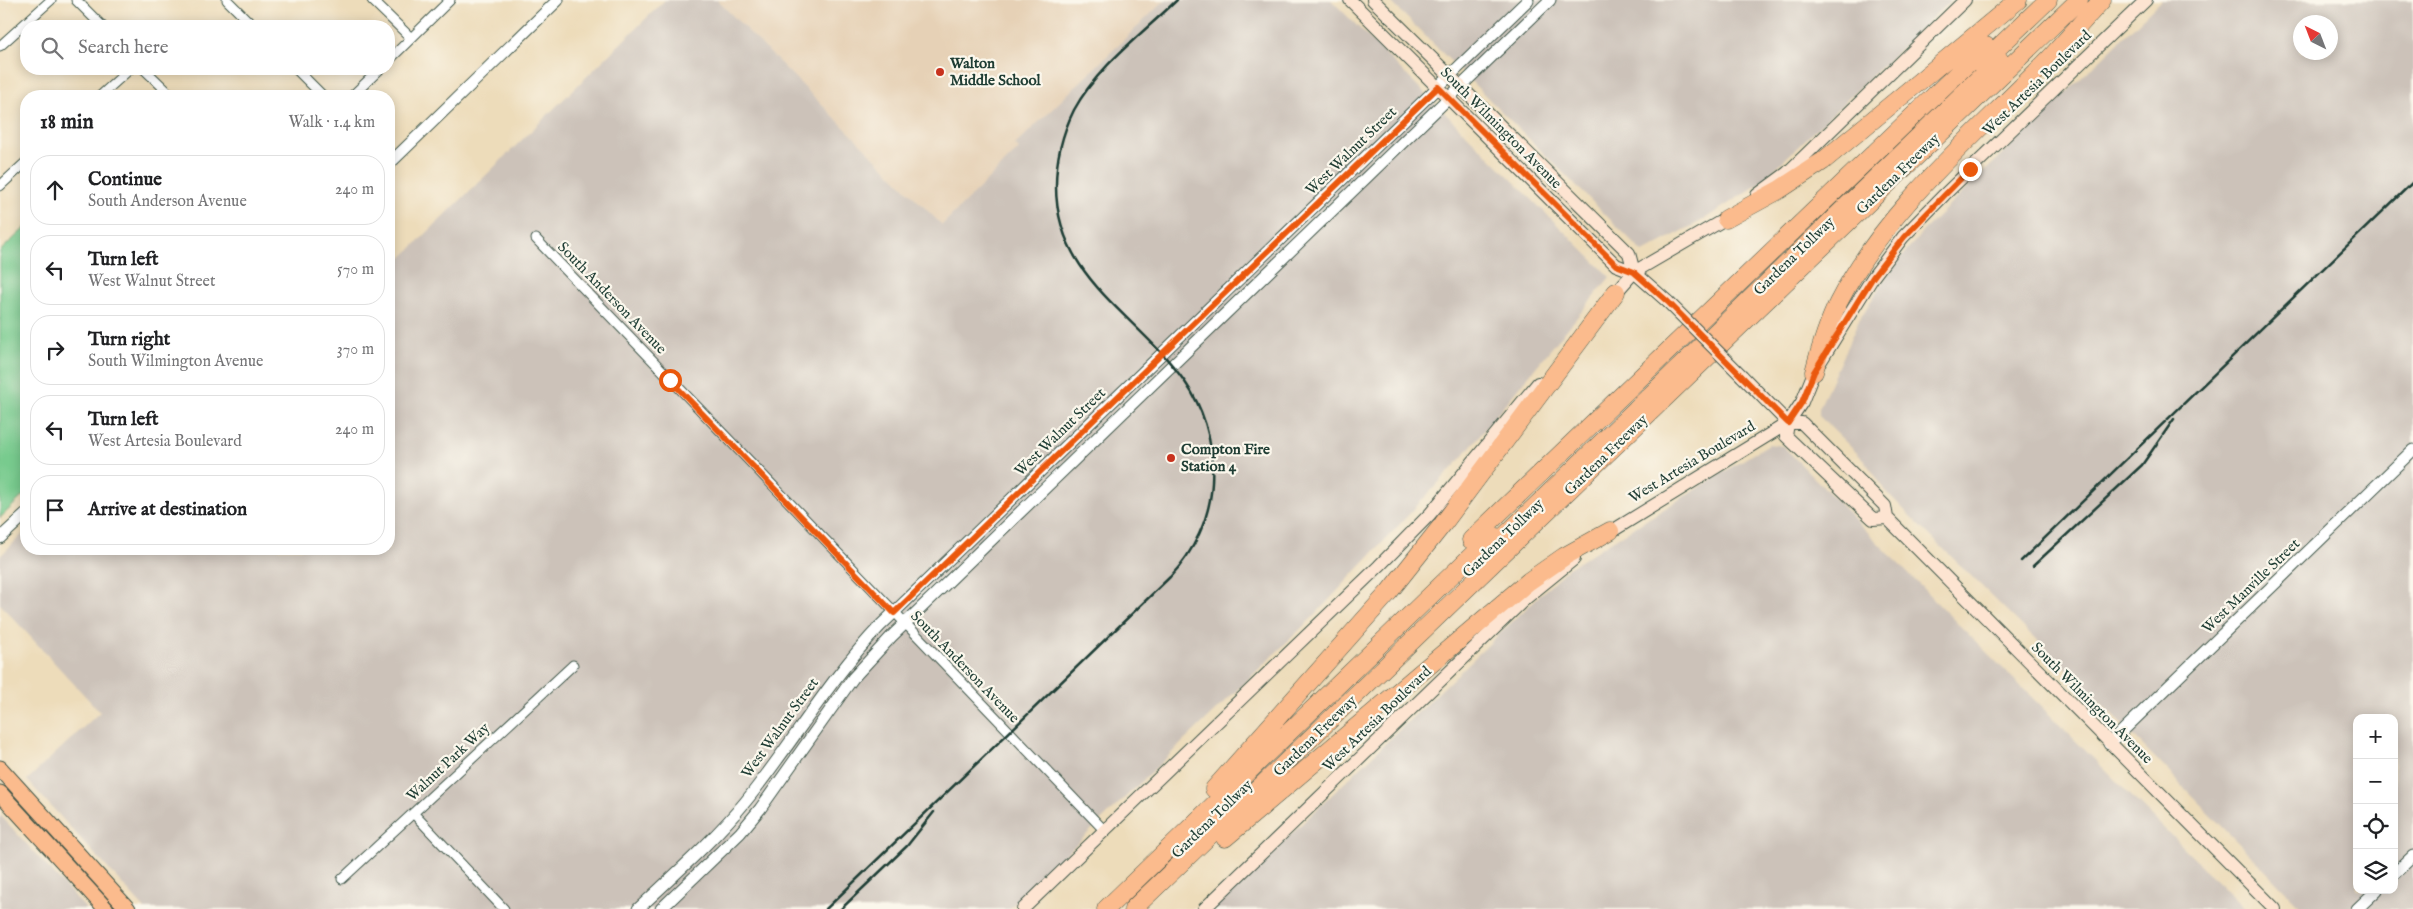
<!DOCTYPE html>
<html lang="en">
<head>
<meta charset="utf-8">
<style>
	body { margin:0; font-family:"IM FELL English",serif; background:#f2f2f2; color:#202124 }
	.controls { position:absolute; right:15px; bottom:15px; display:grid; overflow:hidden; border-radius:10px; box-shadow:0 2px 12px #0003 }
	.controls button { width:45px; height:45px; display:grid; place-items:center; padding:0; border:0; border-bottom:1px solid #e0e0e0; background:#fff; color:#202124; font:25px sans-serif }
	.compass { position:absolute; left:2293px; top:15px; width:45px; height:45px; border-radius:50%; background:#fff; box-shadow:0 2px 12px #0003; rotate:318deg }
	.stop { position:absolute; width:15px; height:15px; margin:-11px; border:4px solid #ea580c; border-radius:50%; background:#fff }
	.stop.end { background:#ea580c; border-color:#fff; box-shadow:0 1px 5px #0008 }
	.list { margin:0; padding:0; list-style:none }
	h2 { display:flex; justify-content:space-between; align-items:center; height:65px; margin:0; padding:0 20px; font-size:21px }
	h2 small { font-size:16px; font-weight:400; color:#757577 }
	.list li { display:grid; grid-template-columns:32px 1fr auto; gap:15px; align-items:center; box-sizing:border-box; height:70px; margin:0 10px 10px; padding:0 10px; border:1px solid #e0e0e0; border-radius:20px }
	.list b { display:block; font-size:19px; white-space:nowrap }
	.list p { margin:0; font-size:16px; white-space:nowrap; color:#757577 }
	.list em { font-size:16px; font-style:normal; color:#757577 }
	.icon { flex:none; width:28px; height:28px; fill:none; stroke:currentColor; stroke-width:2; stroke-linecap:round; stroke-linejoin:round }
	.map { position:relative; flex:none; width:2413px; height:909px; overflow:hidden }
	.search { position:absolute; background:#fff; box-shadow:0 2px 12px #0003; left:20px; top:20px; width:375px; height:55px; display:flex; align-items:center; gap:12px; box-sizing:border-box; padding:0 18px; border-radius:20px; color:#757577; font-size:19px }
	.panel { position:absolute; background:#fff; box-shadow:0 2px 12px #0003; left:20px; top:90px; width:375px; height:465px; border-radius:20px }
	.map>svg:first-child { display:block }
</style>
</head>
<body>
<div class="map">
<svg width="2413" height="909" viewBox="0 0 2413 909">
	<rect width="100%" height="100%" fill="#fbf7ec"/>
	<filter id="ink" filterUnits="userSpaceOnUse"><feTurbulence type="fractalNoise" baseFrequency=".02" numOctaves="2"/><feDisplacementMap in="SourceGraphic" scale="10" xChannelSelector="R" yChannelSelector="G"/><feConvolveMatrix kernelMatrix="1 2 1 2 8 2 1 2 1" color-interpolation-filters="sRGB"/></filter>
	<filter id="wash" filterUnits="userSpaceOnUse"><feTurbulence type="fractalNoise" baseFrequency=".0096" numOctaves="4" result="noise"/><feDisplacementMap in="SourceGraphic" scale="20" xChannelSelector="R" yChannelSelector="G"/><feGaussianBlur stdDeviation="1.12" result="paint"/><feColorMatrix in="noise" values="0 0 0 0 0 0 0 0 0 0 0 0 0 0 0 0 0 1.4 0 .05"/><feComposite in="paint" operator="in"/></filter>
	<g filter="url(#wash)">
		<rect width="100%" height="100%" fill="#eddcba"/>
		<!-- built -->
		<path fill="#e6d1b6" d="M 717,0 L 1165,0 L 1015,145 L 1019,149 L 942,225 Z"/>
		<!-- industrial -->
		<path fill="#ccc2b9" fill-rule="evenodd" d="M 665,0 L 717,0 L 942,225 L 1019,149 L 1015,145 L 1165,0 L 1331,0 L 1610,277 L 1457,463 L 1312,618 L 1009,909 L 145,909 L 27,780 L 100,712 L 0,604 L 0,556 L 26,531 L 26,549 L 389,549 L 389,270 Z
			M 1389,0 L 1951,0 L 1759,184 L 1703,220 L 1643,252 Z
			M 2162,0 L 2413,0 L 2413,909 L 2303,909 L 2109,711 L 1913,519 L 1886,491 L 1864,460 L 1819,416 L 1819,408 L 1860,318 L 1890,272 L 1924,230 ZM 2300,22 L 2330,22 L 2330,52 L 2300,52 ZM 2357,718 L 2394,718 L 2394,890 L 2357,890 Z
			M 1769,444 L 1783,446 L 1946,612 L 2245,909 L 1213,909 L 1567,569 Z
			M 0,815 L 86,909 L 0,909 Z"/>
		<!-- green -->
		<path fill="#78cb8e" stroke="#4c8461" d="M 26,227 L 26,493 L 0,518 L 0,251 Z"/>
	</g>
	<g filter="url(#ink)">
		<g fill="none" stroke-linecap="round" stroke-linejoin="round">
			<defs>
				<path id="minor" d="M 76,0 L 102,26
					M 227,0 L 253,26
					M 372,0 L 411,38
					M 0,46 L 51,0
					M 389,60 L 450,0
					M 144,69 L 172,96
					M 296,69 L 323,96
					M 100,96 L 130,69
					M 352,96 L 380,69
					M 0,186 L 26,162
					M 536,239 L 1104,830
					M 413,813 L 504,909
					M 342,879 L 573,665"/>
				<path id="tertiary" d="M 389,164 L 558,0
					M 0,538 L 26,514
					M 2109,744 L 2413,450
					M 2394,874 L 2413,856
					M 638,909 C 675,874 714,840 746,801 C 793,743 829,679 881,625 L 1528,0
					M 661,909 L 740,833 L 760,809 L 853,678 L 892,636 L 1550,0
					M 2357,909 L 2377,890"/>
				<path id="secondary" d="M 1350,0 L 1616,265 L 1634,272 L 1668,302
					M 1373,0 L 1629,253 L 1634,272
					M 1757,195 L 1787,173 L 1965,0
					M 1611,298 L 1634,272 L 1732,215
					M 1742,376 L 1788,423 L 1802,423 L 1885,506 L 1887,518 L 2275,909
					M 1788,423 L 1786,436 L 1873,519 L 1887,518
					M 1604,536 L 1788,423 L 1802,402 L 1814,372 L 1873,277 L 1903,237 L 1944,195 L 2146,0
					M 1023,909 L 1379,566 L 1430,514 L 1538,383
					M 1204,909 L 1526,598 L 1574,559"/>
				<path id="primary" d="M 0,768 L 128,909
					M 0,793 L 106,909"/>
				<path id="motorway" d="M 1981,64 L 2048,0
					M 1726,219 L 1779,190 L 1823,161 L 2018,0
					M 1814,372 C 1820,349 1827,325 1838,303 C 1888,205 1976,135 2051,57 C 2068,38 2085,19 2102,0
					M 1471,540 L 1986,46
					M 1489,551 L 1999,59
					M 1214,789 L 1389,592 L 1443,524 L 1616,292
					M 1225,838 L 1529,581 L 1565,556 L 1610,531
					M 1106,909 L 1493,535
					M 1133,909 L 2079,0"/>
			</defs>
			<!-- minor casing -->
			<use href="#minor" stroke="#3e5548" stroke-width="11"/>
			<!-- tertiary casing -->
			<use href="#tertiary" stroke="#3e5548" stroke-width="13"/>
			<!-- secondary casing -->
			<use href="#secondary" stroke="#3e5548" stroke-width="14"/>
			<!-- primary casing -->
			<use href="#primary" stroke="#3e5548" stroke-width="17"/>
			<!-- motorway casing -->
			<use href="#motorway" stroke="#3e5548" stroke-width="19"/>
			<!-- minor -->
			<use href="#minor" stroke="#fff" stroke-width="9"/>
			<!-- tertiary -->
			<use href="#tertiary" stroke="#fff" stroke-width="11"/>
			<!-- secondary -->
			<use href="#secondary" stroke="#fde4d1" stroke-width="12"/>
			<!-- primary -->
			<use href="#primary" stroke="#fbbb8d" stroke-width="15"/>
			<!-- motorway -->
			<use href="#motorway" stroke="#fbbb8d" stroke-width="18"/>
			<!-- rail -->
			<path stroke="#1f3d34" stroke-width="2.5" d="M 2021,561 L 2413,182
				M 2033,566 L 2142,465 L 2174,419
				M 826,909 L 1170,577 C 1194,552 1210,518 1212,483 C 1214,447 1206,412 1185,382 C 1139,315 1056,280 1056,186 C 1056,160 1062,134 1074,110 C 1098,66 1142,34 1177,0
				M 841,909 L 907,846 L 934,812"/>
			<defs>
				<path id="secondary-bridge" d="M 1668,302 L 1742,376"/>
			</defs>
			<!-- secondary-bridge casing -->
			<use href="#secondary-bridge" stroke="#3e5548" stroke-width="14" stroke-linecap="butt"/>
			<!-- secondary-bridge -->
			<use href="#secondary-bridge" stroke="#fde4d1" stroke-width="12"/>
		</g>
	</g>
	<g fill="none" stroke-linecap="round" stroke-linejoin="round" filter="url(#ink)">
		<!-- route -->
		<path stroke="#ea580c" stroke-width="6" d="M 670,380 L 894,613 L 1438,87 L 1616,265 L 1634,272 L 1668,302 L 1788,423 L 1802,402 L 1814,372 L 1873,277 L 1904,237 L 1970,169"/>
	</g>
	<!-- markers -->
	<g fill="#c8321e" stroke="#fbf7ec" stroke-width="2">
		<circle cx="940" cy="72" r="5"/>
		<circle cx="1171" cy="458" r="5"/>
	</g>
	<g text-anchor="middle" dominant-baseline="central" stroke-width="4.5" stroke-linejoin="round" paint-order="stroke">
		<!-- poi labels -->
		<g font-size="15" font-weight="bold" fill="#1f3d34" stroke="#fbf7ec" text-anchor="start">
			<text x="950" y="63">Walton<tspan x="950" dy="17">Middle School</tspan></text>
			<text x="1181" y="449">Compton Fire<tspan x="1181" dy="17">Station 4</tspan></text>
		</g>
		<!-- street labels -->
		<g font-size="15" fill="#1f3d34" stroke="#fbf7ec">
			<text transform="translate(2037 83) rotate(-44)">West Artesia Boulevard</text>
			<text transform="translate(1501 128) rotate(45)">South Wilmington Avenue</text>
			<text transform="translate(1351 151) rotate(-44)">West Walnut Street</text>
			<text transform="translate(1898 174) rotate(-44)">Gardena Freeway</text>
			<text transform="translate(1794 256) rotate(-44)">Gardena Tollway</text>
			<text transform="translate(612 298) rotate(46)">South Anderson Avenue</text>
			<text transform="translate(1060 432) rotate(-44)">West Walnut Street</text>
			<text transform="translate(1606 455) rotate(-44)">Gardena Freeway</text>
			<text transform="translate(1692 462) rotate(-31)">West Artesia Boulevard</text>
			<text transform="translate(1503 538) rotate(-44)">Gardena Tollway</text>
			<text transform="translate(2251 586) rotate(-44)">West Manville Street</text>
			<text transform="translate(965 667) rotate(46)">South Anderson Avenue</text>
			<text transform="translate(2092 703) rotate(45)">South Wilmington Avenue</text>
			<text transform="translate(1377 719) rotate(-44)">West Artesia Boulevard</text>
			<text transform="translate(780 728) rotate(-54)">West Walnut Street</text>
			<text transform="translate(1315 736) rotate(-44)">Gardena Freeway</text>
			<text transform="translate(448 762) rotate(-43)">Walnut Park Way</text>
			<text transform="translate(1212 819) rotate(-44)">Gardena Tollway</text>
		</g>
	</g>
</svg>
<div class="controls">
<button>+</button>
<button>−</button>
<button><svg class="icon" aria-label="locate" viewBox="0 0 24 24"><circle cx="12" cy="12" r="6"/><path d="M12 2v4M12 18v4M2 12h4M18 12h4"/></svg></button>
<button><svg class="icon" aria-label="layers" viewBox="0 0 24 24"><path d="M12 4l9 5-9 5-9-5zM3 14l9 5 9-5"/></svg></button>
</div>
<svg class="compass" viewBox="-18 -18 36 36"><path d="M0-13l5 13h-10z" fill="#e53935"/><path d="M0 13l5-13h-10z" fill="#757577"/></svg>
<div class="stop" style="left:670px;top:380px"></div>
<div class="stop end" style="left:1970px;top:169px"></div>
<div class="search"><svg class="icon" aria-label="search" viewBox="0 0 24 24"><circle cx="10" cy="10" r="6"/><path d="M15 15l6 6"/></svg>Search here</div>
<section class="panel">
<h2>18 min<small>Walk · 1.4 km</small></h2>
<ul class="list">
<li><svg class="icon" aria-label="ahead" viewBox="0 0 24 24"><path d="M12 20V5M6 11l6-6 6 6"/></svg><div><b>Continue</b><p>South Anderson Avenue</p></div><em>240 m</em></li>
<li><svg class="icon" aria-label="left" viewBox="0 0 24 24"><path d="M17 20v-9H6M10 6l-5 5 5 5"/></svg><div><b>Turn left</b><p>West Walnut Street</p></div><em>570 m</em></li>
<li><svg class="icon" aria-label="right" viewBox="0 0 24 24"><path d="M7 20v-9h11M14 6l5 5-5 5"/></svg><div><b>Turn right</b><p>South Wilmington Avenue</p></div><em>370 m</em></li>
<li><svg class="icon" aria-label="left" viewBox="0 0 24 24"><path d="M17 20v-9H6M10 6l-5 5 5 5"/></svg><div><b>Turn left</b><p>West Artesia Boulevard</p></div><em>240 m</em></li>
<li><svg class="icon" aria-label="arrive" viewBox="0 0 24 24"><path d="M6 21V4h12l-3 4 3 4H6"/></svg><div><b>Arrive at destination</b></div></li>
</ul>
</section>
</div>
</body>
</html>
